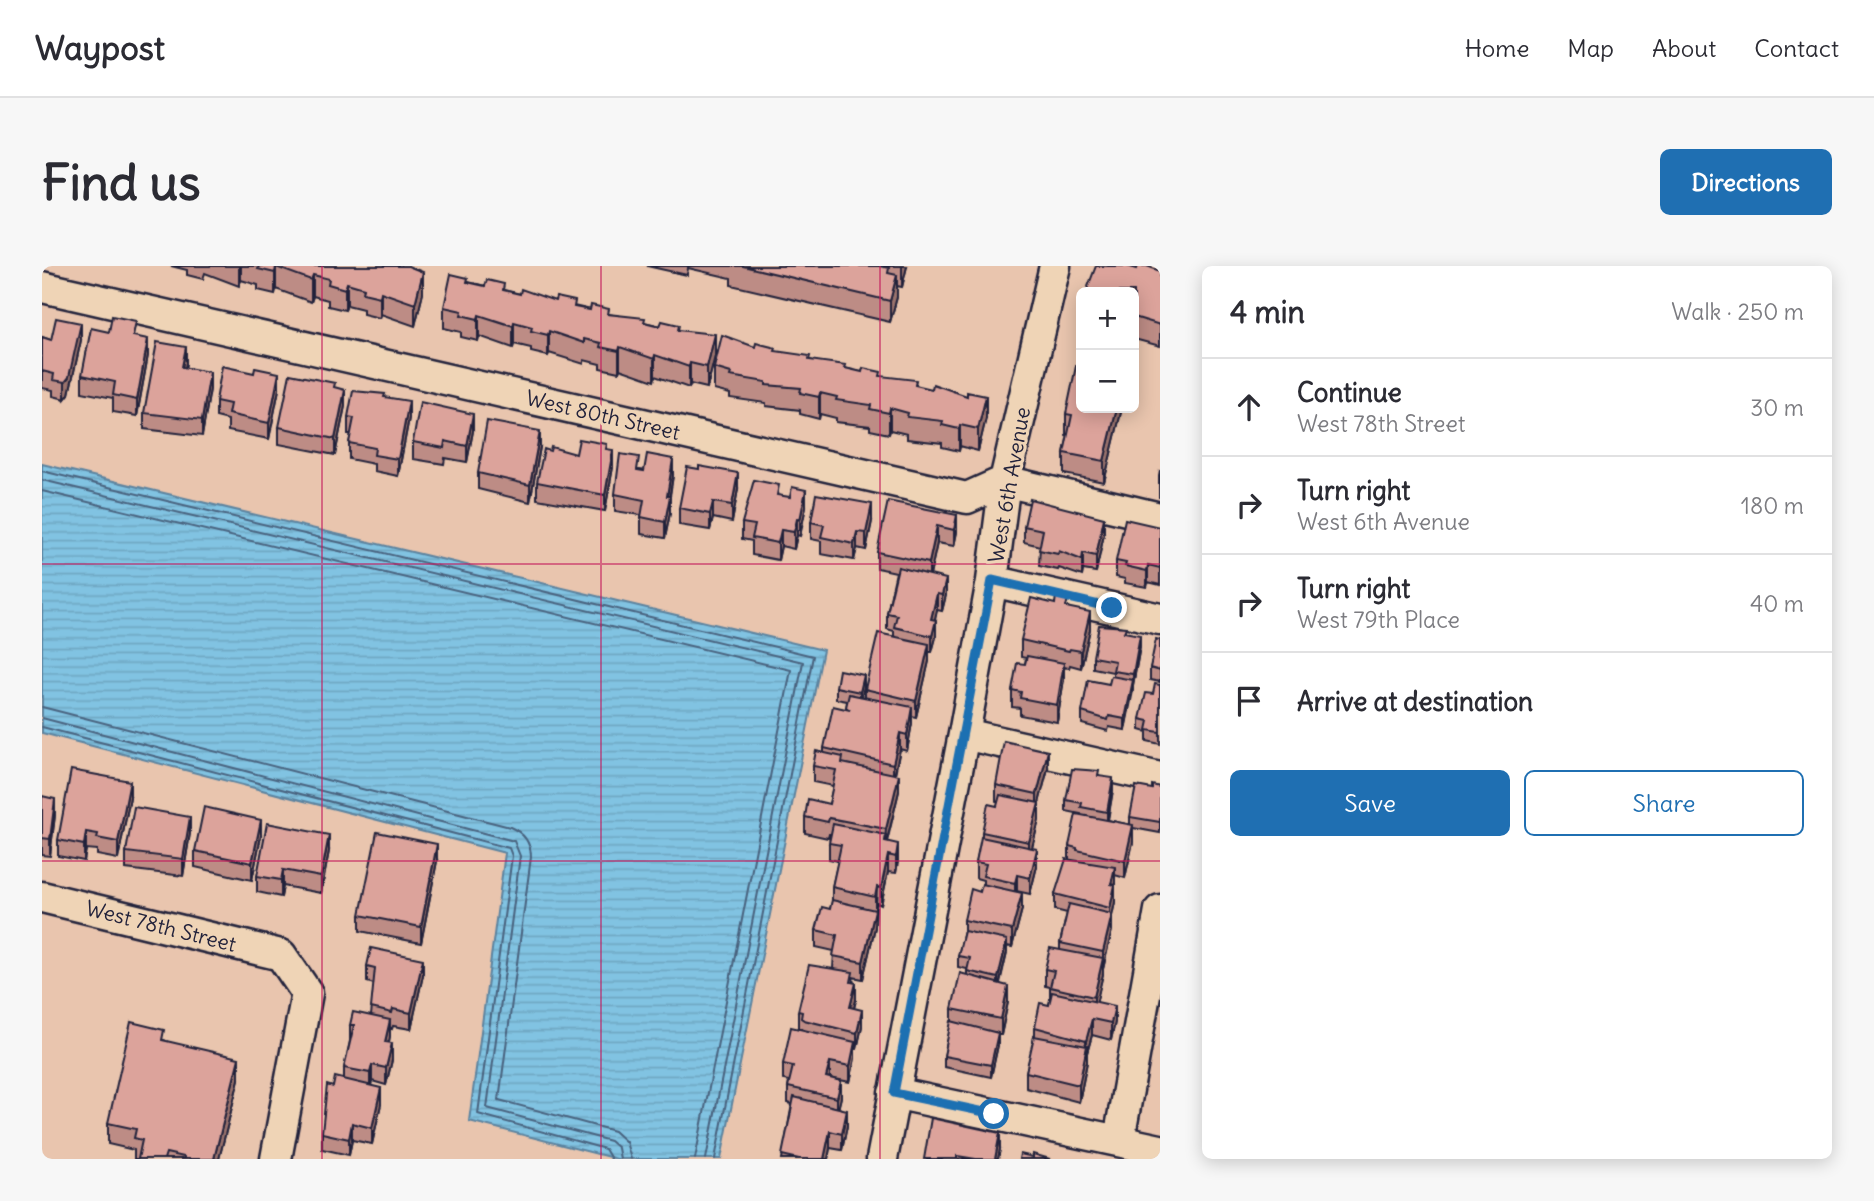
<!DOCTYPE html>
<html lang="en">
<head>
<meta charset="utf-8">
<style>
	body { margin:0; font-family:Delius,sans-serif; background:#f7f7f7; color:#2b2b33 }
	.controls { position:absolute; right:21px; top:21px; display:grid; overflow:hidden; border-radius:10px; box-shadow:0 4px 18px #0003 }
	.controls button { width:63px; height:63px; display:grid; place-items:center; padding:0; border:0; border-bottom:2px solid #e1e1e2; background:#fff; color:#2b2b33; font:35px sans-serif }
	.stop { position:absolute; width:21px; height:21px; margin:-16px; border:5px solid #1f6fb2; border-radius:50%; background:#fff }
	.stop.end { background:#1f6fb2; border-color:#fff; box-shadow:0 2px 7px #0008 }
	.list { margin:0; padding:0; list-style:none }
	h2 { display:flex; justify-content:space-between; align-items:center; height:91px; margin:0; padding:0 28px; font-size:30px }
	h2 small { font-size:23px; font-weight:400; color:#7c7c81 }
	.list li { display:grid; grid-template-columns:46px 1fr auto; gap:21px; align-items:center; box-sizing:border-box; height:98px; padding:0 28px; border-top:2px solid #e1e1e2 }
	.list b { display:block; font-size:26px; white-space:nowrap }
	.list p { margin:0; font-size:23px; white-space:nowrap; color:#7c7c81 }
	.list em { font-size:23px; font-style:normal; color:#7c7c81 }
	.actions { display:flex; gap:14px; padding:21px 28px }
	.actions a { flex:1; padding:16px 0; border:2px solid #1f6fb2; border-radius:10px; text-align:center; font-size:24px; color:#1f6fb2 }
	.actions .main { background:#1f6fb2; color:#fff }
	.icon { flex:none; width:38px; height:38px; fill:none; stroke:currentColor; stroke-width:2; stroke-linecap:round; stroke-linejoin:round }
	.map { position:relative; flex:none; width:1118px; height:893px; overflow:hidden; border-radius:10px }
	header { display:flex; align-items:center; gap:42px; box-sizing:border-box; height:98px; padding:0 35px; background:#fff; border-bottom:2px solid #e1e1e2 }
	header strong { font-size:33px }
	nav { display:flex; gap:38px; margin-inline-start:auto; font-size:24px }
	.intro { display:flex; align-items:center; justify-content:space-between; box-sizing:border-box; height:168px; padding:0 42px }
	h1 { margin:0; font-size:49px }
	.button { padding:18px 32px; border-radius:10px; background:#1f6fb2; color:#fff; font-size:24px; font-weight:700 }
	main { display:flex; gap:42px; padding:0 42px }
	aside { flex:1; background:#fff; border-radius:10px; box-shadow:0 4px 18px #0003 }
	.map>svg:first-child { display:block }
</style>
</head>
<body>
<header>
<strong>Waypost</strong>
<nav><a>Home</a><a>Map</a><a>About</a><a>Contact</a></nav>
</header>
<div class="intro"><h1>Find us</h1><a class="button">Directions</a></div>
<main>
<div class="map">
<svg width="1118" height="893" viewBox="0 0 1118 893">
	<defs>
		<pattern id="water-rules" width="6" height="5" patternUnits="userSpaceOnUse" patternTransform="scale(1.75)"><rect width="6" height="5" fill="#81c3e2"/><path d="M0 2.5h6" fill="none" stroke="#6fa7c3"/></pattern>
	</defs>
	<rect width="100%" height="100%" fill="#e9c5ae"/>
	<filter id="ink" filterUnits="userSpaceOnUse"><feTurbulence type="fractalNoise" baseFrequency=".0143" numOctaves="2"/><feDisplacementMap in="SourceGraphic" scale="14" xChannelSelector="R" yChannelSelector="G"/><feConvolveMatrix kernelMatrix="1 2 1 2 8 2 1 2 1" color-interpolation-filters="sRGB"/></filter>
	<g filter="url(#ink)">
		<!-- water -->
		<path fill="url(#water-rules)" stroke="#5b839f" stroke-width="2" d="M 0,198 L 781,384 L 679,893 L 575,893 L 427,855 L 463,587 L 0,467 Z"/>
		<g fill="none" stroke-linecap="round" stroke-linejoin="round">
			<!-- shore -->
			<path stroke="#48627e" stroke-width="2" d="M 0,205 L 771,390 L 673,893
				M 0,214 L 761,396 L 664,893
				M 0,225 L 749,404 L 653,893
				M 0,441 L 468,561 C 482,567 489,576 489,591 L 457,834 L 572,865 L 584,876 L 589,893
				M 0,452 L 472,575 L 478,590 L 445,842 L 568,875 L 576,882 L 578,893
				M 0,461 L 467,582 L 470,590 L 436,848 L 563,883 L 569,893"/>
			<defs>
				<path id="minor" d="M 0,21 L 925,232 L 963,215 L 1118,252
					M 950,315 L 1118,353
					M 922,468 L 1118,512
					M 0,631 L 239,689 L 265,727 L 234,893
					M 852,827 L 1118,884
					M 1077,874 L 1118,644
					M 840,893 L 922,468 L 950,315 L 963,215 L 1013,0"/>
			</defs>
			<!-- minor casing -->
			<use href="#minor" stroke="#22223b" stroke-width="35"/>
			<!-- minor -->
			<use href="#minor" stroke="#efd4b6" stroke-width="30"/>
		</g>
		<!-- wall -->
		<path fill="#bd8c85" stroke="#22223b" stroke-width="2" d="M 129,0 L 366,0 L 381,27 L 373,60 L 339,48 L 338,52 L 321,48 L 321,43 L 305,39 L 303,44 L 286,40 L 286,34 L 271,30 L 269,36 L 234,23 L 233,28 L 216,24 L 216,19 L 199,14 L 197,20 L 163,7 L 161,13 L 145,9 L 145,4 Z
			M 605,0 L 865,0 L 860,21 L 855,20 L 855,31 L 848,56 L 689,19 L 689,12 L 646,2 L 645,9 Z
			M 1095,3 L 1118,5 L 1118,80 L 1092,73 L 1092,26 Z
			M 426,16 L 637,64 L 673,90 L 665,122 L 648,118 L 647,122 L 613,110 L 612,115 L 578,103 L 577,106 L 558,102 L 558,98 L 542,94 L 542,98 L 507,87 L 506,90 L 489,86 L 489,82 L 472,78 L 471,82 L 437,70 L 436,75 L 419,71 L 419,66 L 402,62 L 402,41 Z
			M 94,70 L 106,89 L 95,150 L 71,146 L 71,132 L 40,126 L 40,109 Z
			M 0,71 L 9,74 L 39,74 L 27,128 L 23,133 L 11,130 L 11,124 L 0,122 Z
			M 734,86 L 874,119 L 944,152 L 936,185 L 918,180 L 917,185 L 900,181 L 900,177 L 865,173 L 865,168 L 848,164 L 847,168 L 828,164 L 828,160 L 794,156 L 794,152 L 778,148 L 777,153 L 758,148 L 758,144 L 724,140 L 724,137 L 688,132 L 688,128 L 672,124 L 672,102 Z
			M 144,97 L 143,102 L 168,123 L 160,170 L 102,163 L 102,147 Z
			M 1038,101 L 1080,142 L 1062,216 L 1022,208 L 1022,187 L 1026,170 L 1024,169 L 1024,148 Z
			M 293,122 L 303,140 L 293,189 L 237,178 L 237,161 Z
			M 237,123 L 227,173 L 186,165 L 186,154 L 174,151 L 174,135 Z
			M 343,131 L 367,152 L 356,210 L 332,205 L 332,198 L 307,193 L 307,177 L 309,168 L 306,168 L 306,151 Z
			M 431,165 L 425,196 L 403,192 L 402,198 L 371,193 L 371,176 Z
			M 498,181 L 488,236 L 436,223 L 436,207 Z
			M 565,183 L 571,201 L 563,245 L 495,233 L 495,216 L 534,188 Z
			M 597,204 L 631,209 L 628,230 L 628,247 L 623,272 L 599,268 L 599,249 L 573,245 L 573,228 Z
			M 1118,204 L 1118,231 L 1117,231 L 1117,209 Z
			M 696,223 L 690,256 L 671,252 L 668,264 L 637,259 L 637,242 Z
			M 737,230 L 764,240 L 758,270 L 755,269 L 752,283 L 739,280 L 736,294 L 710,289 L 710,275 L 700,273 L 700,257 Z
			M 915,249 L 915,266 L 912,280 L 895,277 L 888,309 L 904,329 L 900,345 L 895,344 L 893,354 L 894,371 L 890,386 L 887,386 L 887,395 L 874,451 L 870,450 L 870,457 L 865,485 L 858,483 L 853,508 L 857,525 L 845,576 L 856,595 L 854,607 L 846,606 L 839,639 L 835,637 L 833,646 L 833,661 L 821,713 L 811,711 L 814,734 L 812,742 L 820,760 L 815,783 L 813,783 L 813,792 L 808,816 L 788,812 L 799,831 L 796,842 L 805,860 L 800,884 L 788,882 L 786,893 L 740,893 L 750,838 L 746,837 L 746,821 L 747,815 L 741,814 L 741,798 L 759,764 L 759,762 L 756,762 L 756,745 L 791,703 L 792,685 L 774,681 L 774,664 L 788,643 L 790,636 L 790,621 L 796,595 L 787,593 L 787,577 L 789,568 L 787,568 L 786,572 L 763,567 L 763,551 L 787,538 L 791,520 L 771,516 L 771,500 L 782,487 L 782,482 L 804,443 L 805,435 L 794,433 L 794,421 L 822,420 L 820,430 L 823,431 L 823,423 L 852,371 L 852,365 L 845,363 L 845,347 L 854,306 L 835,302 L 835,286 Z
			M 830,255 L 824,284 L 815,282 L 812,294 L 779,288 L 779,275 L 769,273 L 769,256 Z
			M 982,260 L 1062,268 L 1054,306 L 1041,304 L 1040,310 L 1017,302 L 1016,304 L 997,300 L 998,280 L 982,276 Z
			M 1118,261 L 1118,319 L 1106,316 L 1105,321 L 1083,317 L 1083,313 L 1074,311 L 1074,295 Z
			M 1026,341 L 1048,363 L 1039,402 L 1028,399 L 1027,402 L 1022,401 L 1022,413 L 1015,456 L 978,449 L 978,442 L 970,441 L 970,424 L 983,398 L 984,392 L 979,391 L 979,374 Z
			M 1084,366 L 1098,380 L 1083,464 L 1067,461 L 1066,465 L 1040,458 L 1040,446 L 1067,418 L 1071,410 L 1071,406 L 1051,402 L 1051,391 Z
			M 1118,374 L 1118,416 L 1108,414 L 1108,402 Z
			M 1118,419 L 1118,478 L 1105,475 L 1105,466 L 1098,464 L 1098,453 L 1111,428 Z
			M 1006,502 L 997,537 L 997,554 L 990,582 L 995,600 L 988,628 L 975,625 L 980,643 L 970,681 L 965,680 L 965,686 L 958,717 L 966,736 L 959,769 L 956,769 L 956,779 L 949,811 L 902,801 L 902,790 L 910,755 L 910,743 L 925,709 L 925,703 L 916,701 L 916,690 L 922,665 L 922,654 L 941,619 L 941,614 L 934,612 L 934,596 L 940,571 L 940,566 L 955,540 L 956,536 L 954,535 L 954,519 Z
			M 1057,510 L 1071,524 L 1066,554 L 1088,559 L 1088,551 L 1110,523 L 1118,521 L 1118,567 L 1091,562 L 1091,576 L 1083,612 L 1073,609 L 1073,636 L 1070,650 L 1070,664 L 1061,703 L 1061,708 L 1054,736 L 1073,756 L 1069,774 L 1050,769 L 1045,787 L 1045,796 L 1037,836 L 984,822 L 984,806 L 993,771 L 993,761 L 1007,739 L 1008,733 L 1008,721 L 1003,720 L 1003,703 L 1018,684 L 1018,677 L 1025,647 L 1013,644 L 1013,628 L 1027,593 L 1027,580 L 1039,549 L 1039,548 L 1024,545 L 1024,534 Z
			M 0,530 L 13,549 L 8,590 L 0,589 Z
			M 88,531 L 76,593 L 55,589 L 55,584 L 44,583 L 42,595 L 16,590 L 16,574 Z
			M 148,567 L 141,610 L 84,603 L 84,586 Z
			M 219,570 L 210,614 L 153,601 L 153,585 Z
			M 287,585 L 279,627 L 241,620 L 239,631 L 215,626 L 215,610 Z
			M 395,595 L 379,677 L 318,665 L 318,649 Z
			M 325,700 L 381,709 L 369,763 L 351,760 L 350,763 L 348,762 L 347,777 L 350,794 L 344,819 L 330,815 L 329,819 L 339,838 L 330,878 L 310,874 L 307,889 L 280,883 L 280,867 L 291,821 L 302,813 L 302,802 L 308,775 L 308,759 L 329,750 L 332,718 L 325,716 Z
			M 122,774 L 197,813 L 177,893 L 92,893 L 92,884 L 66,878 L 66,857 Z
			M 958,883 L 956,893 L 882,893 Z"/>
		<!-- shaded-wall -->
		<path fill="#9a726c" stroke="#22223b" stroke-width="2" d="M 197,0 L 199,0 L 199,14 L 197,20 Z
			M 860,0 L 865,0 L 860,21 Z
			M 234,1 L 234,23 L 233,28 L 233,7 Z
			M 381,6 L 381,27 L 373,60 L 373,38 Z
			M 271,9 L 271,30 L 269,36 L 269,14 Z
			M 855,9 L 855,31 L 848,56 L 848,35 Z
			M 305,17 L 305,39 L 303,44 L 303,23 Z
			M 339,26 L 339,48 L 338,52 L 338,31 Z
			M 437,49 L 437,70 L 436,75 L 436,53 Z
			M 472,56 L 472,78 L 471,82 L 471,60 Z
			M 39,57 L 39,74 L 27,128 L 23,133 L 23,116 Z
			M 507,65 L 507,87 L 506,90 L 506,69 Z
			M 673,68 L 673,90 L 665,122 L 665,101 Z
			M 106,73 L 106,89 L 95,150 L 95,134 Z
			M 144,81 L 144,97 L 140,118 L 140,101 Z
			M 578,81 L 578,103 L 577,106 L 577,85 Z
			M 613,89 L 613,110 L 612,115 L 612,93 Z
			M 648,97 L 648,118 L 647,122 L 647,101 Z
			M 168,106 L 168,123 L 160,170 L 160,154 Z
			M 237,107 L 237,123 L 227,173 L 227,157 Z
			M 303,124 L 303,140 L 293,189 L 293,173 Z
			M 778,127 L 778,148 L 777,153 L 777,131 Z
			M 944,130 L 944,152 L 936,185 L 936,163 Z
			M 367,135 L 367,152 L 356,210 L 356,193 Z
			M 848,142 L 848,164 L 847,168 L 847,147 Z
			M 1075,142 L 1080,142 L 1062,216 L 1062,195 Z
			M 431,148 L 431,165 L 425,196 L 425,180 Z
			M 918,159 L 918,180 L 917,185 L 917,163 Z
			M 498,165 L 498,181 L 488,236 L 488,219 Z
			M 571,184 L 571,201 L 563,245 L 563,229 Z
			M 631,193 L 631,209 L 625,246 L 625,230 Z
			M 696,207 L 696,223 L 690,256 L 690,239 Z
			M 764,224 L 764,240 L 758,270 L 758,254 Z
			M 628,230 L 628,247 L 623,272 L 623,256 Z
			M 671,236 L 671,252 L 668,264 L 668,248 Z
			M 830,238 L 830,255 L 824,284 L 824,267 Z
			M 915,249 L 915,266 L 912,280 L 912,264 Z
			M 1062,252 L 1062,268 L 1054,306 L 1054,290 Z
			M 755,253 L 755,269 L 752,283 L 752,266 Z
			M 895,260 L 895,277 L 887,314 L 887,297 Z
			M 739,264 L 739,280 L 736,294 L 736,277 Z
			M 815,266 L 815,282 L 812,294 L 812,278 Z
			M 1041,287 L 1041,304 L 1040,310 L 1040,294 Z
			M 1106,299 L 1106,316 L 1105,321 L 1105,305 Z
			M 904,313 L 904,329 L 900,345 L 900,329 Z
			M 895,328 L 895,344 L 889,369 L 889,353 Z
			M 1048,346 L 1048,363 L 1039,402 L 1039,385 Z
			M 894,354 L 894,371 L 890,386 L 890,370 Z
			M 1098,369 L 1098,380 L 1091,419 L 1091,408 Z
			M 887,378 L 887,395 L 874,451 L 874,435 Z
			M 1022,397 L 1022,413 L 1015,456 L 1015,439 Z
			M 822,409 L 822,420 L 818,438 L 818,426 Z
			M 1091,414 L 1091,425 L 1083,464 L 1083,453 Z
			M 870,441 L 870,457 L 865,485 L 865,469 Z
			M 858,467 L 858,483 L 851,515 L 851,498 Z
			M 1006,485 L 1006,502 L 996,541 L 997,537 L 997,554 L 987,593 L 987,576 L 995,544 L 995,528 Z
			M 857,509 L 857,525 L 844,578 L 843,575 L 844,563 Z
			M 1071,512 L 1071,524 L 1065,557 L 1065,546 Z
			M 88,515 L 88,531 L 76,593 L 76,576 Z
			M 13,533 L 13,549 L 8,590 L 8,573 Z
			M 148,551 L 148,567 L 141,610 L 141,593 Z
			M 219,554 L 219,570 L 210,614 L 210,597 Z
			M 1091,559 L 1091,576 L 1083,612 L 1083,595 Z
			M 44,566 L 44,583 L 42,595 L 42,579 Z
			M 287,569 L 287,585 L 279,627 L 279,611 Z
			M 395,578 L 395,595 L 379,677 L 379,661 Z
			M 856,578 L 856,595 L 854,607 L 854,591 Z
			M 995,583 L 995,600 L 988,628 L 988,612 Z
			M 846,589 L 846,606 L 839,639 L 839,622 Z
			M 1073,601 L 1073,618 L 1069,635 L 1069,618 Z
			M 241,604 L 241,620 L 239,631 L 239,614 Z
			M 975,609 L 975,625 L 973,634 L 973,617 Z
			M 1073,619 L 1073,636 L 1070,650 L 1070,664 L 1061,703 L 1061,686 L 1068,657 L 1068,642 Z
			M 835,621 L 833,661 L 821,713 L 821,696 L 833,645 L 833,631 Z
			M 980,627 L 980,643 L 970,681 L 970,664 Z
			M 965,674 L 965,686 L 956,723 L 956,712 Z
			M 1061,692 L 1061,708 L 1052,747 L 1052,731 Z
			M 381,693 L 381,709 L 369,763 L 369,747 Z
			M 814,717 L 814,734 L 808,757 L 808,741 Z
			M 966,720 L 966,736 L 959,769 L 959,753 Z
			M 1073,740 L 1073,756 L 1069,774 L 1069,757 Z
			M 820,744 L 820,760 L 815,783 L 815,767 Z
			M 1050,753 L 1050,769 L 1045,787 L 1045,796 L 1037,836 L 1037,819 L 1044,785 L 1044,775 Z
			M 348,754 L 348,771 L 343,792 L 343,776 Z
			M 956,767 L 956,779 L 949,811 L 949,799 Z
			M 813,776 L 813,792 L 808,816 L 808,800 Z
			M 350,777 L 350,794 L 344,819 L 344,802 Z
			M 197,792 L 197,813 L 177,893 L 172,893 Z
			M 788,796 L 788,812 L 784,811 Z
			M 330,799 L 330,815 L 328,824 L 328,807 Z
			M 799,815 L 799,831 L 795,848 L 795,832 Z
			M 339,822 L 339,838 L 330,878 L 330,862 Z
			M 805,844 L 805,860 L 800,884 L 800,868 Z
			M 310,857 L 310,874 L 307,889 L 307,873 Z
			M 788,865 L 788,882 L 786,893 L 782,893 Z
			M 958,867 L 958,883 L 956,893 L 953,893 Z"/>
		<!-- building -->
		<path fill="#dca39b" stroke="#22223b" stroke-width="2" d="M 217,0 L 366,0 L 381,6 L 373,38 L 339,26 L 338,31 L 321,27 L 322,22 L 305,17 L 303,23 L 286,18 L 287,13 L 271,9 L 269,14 L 234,1 L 233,7 L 216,3 Z
			M 701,0 L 837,0 L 847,2 L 846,7 L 855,9 L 848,35 Z
			M 1054,0 L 1085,0 L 1095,3 L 1096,0 L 1105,0 L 1118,5 L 1118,59 L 1092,51 L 1092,26 L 1044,26 Z
			M 409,8 L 426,12 L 425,16 L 443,20 L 445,14 L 462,18 L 461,24 L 478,28 L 479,23 L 513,35 L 514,31 L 533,35 L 532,41 L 548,44 L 549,39 L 567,43 L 566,48 L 603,52 L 602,56 L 618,60 L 620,55 L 637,59 L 636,64 L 673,68 L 665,101 L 648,97 L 647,101 L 613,89 L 612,93 L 578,81 L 577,85 L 558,81 L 559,77 L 542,73 L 542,77 L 507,65 L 506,69 L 489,65 L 490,61 L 472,56 L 471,60 L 437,49 L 436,53 L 419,49 L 420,45 L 402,41 Z
			M 70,50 L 94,55 L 91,70 L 106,73 L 95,134 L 71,129 L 73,116 L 40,109 L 49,62 L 67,66 Z
			M 14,52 L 39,57 L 27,111 L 23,116 L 11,114 L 12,108 L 0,105 L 0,71 L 9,74 Z
			M 680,69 L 713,81 L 714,77 L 734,82 L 733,85 L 768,90 L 767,94 L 804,99 L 803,102 L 820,106 L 821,102 L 839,106 L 838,110 L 874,114 L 873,119 L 890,123 L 891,118 L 925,130 L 925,126 L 944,130 L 936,163 L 918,159 L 917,163 L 900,159 L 901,155 L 865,151 L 866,147 L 848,142 L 847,147 L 828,143 L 829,139 L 794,134 L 795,131 L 778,127 L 777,131 L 758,127 L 759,122 L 724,119 L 724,116 L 688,110 L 689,107 L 672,102 Z
			M 115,76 L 144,81 L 140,101 L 168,106 L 160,154 L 102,147 Z
			M 1039,94 L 1039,142 L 1075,142 L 1062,195 L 1022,187 L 1030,149 L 1024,148 L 1034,100 L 1038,101 Z
			M 180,100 L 212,107 L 213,102 L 237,107 L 227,157 L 186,148 L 188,138 L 174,135 Z
			M 248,108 L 293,117 L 292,121 L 303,124 L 293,173 L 237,161 Z
			M 311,125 L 343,128 L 342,131 L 367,135 L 356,193 L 332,189 L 333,182 L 307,177 L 312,152 L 306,151 Z
			M 378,136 L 431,148 L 425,180 L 403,175 L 402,182 L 371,176 Z
			M 445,155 L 498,165 L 488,219 L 436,207 Z
			M 537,173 L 565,178 L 564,183 L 571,184 L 563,229 L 495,216 L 502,183 L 508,185 L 509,181 L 534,188 Z
			M 578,188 L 597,191 L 595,204 L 602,205 L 605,188 L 631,193 L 625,230 L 628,230 L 623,256 L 599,251 L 602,234 L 573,228 Z
			M 657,200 L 696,207 L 690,239 L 671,236 L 668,248 L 637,242 L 645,201 L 657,203 Z
			M 712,214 L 737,219 L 735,229 L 748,231 L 750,221 L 764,224 L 758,254 L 755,253 L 752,266 L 739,264 L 736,277 L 710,272 L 713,259 L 700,257 Z
			M 774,228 L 830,238 L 824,267 L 815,266 L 812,278 L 779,271 L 782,259 L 769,256 Z
			M 988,233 L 1062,252 L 1054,290 L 1041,287 L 1040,294 L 1017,285 L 1016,288 L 997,284 L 1001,264 L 982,260 Z
			M 846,235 L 915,249 L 912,264 L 895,260 L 887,297 L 835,286 Z
			M 1083,253 L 1118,261 L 1118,302 L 1106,299 L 1105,305 L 1083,300 L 1084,297 L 1074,295 Z
			M 856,301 L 904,313 L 900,329 L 895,328 L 889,353 L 894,354 L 890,370 L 852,361 L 855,349 L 845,347 Z
			M 1014,330 L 1026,333 L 1024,341 L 1048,346 L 1039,385 L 1028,383 L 1027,385 L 979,374 L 989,332 L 1013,338 Z
			M 1057,359 L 1084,361 L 1082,366 L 1098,369 L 1091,408 L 1071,405 L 1073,395 L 1051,391 Z
			M 836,367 L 887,378 L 874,435 L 823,423 Z
			M 1114,373 L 1118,374 L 1118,405 L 1108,402 Z
			M 985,390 L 1022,397 L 1015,439 L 978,432 L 979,426 L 970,424 L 975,397 L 983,398 Z
			M 797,404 L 822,409 L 818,426 L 794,421 Z
			M 1069,410 L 1091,414 L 1083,453 L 1067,450 L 1066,454 L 1040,446 L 1046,414 L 1067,418 Z
			M 1113,418 L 1118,419 L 1118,466 L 1105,464 L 1107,455 L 1098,453 L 1104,427 L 1111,428 Z
			M 807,428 L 870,441 L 865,469 L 858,467 L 851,498 L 782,482 L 791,440 L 808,444 L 804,441 Z
			M 962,475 L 1006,485 L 995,528 L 954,519 Z
			M 774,485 L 801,491 L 800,497 L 857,509 L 844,563 L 787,552 L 786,556 L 763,551 L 766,533 L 787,538 L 794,504 L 771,500 Z
			M 1030,503 L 1057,505 L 1056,510 L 1071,512 L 1065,546 L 1039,541 L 1040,537 L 1024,534 Z
			M 29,504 L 88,515 L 76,576 L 55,572 L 56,568 L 44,566 L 42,579 L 16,574 Z
			M 1110,519 L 1118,521 L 1118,556 L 1088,551 L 1094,520 L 1110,523 Z
			M 958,529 L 997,537 L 987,576 L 940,566 L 946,538 L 955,540 Z
			M 0,530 L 13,533 L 8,573 L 0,572 Z
			M 92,541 L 148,551 L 141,593 L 84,586 Z
			M 162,541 L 219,554 L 210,597 L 153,585 Z
			M 1034,548 L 1091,559 L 1083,595 L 1035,584 L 1035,582 L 1027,580 Z
			M 225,557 L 287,569 L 279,611 L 241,604 L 239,614 L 215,610 Z
			M 791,558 L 844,569 L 843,575 L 856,578 L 854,591 L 846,589 L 839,622 L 835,621 L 833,631 L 790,621 L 799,579 L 787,577 Z
			M 335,566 L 395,578 L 379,661 L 318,649 Z
			M 939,571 L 995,583 L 988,612 L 975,609 L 973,617 L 941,610 L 944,598 L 934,596 Z
			M 1024,593 L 1073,601 L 1069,618 L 1073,619 L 1068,642 L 1013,628 Z
			M 940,618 L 980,627 L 970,664 L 922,654 L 929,623 L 938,626 Z
			M 790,634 L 833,644 L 821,696 L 791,690 L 795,669 L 774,664 L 780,641 L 788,643 Z
			M 1027,638 L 1070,648 L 1061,686 L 1018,677 Z
			M 922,665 L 965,674 L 956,712 L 925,705 L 928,692 L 916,690 Z
			M 329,682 L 381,693 L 369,747 L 351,743 L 350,747 L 329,742 L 333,702 L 325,700 Z
			M 1008,682 L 1061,692 L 1052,731 L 1008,721 L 1012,705 L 1003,703 Z
			M 767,699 L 811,706 L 809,716 L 814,717 L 808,741 L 820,744 L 815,767 L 762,754 L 759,752 L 760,746 L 756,745 Z
			M 918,707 L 966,720 L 959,753 L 910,743 Z
			M 1010,726 L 1073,740 L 1069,757 L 1050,753 L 1044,775 L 993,761 L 998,737 L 1007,739 Z
			M 311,746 L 348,754 L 343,776 L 350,777 L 344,802 L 330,799 L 328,807 L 302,802 L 312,759 L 308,759 Z
			M 909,755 L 956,767 L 949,799 L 902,790 Z
			M 89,756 L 122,764 L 120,774 L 197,792 L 172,893 L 142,893 L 142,891 L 124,887 L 122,893 L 96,893 L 100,874 L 92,872 L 94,863 L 66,857 Z
			M 749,761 L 813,776 L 808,800 L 788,796 L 784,811 L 799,815 L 795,832 L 746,821 L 751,800 L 741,798 Z
			M 992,770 L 1045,780 L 1037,819 L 984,806 Z
			M 293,811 L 339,822 L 330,862 L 310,857 L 307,873 L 280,867 L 285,819 L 291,821 Z
			M 752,831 L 805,844 L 800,868 L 788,865 L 782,893 L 757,893 L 740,889 Z
			M 889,852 L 958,867 L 953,893 L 934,893 L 915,890 L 915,893 L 882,893 Z
			M 978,888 L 991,891 L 991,888 L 1008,893 L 977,893 Z"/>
	</g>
	<g fill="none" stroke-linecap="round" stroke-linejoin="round" filter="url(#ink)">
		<!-- route -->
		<path stroke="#1f6fb2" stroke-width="9" d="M 952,848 L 852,827 L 950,314 L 1070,342"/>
	</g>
	<!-- grid -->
	<path fill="none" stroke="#c2185b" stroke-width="2" stroke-opacity="0.55" d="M 280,0 L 280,893M 559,0 L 559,893M 838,0 L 838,893M 0,298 L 1118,298M 0,595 L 1118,595"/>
	<g text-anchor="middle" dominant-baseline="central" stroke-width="6" stroke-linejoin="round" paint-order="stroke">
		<!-- street labels -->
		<g font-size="21" fill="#22223b" stroke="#efd4b6">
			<text transform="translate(561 149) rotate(13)">West 80th Street</text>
			<text transform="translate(967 219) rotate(-80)">West 6th Avenue</text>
			<text transform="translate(119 660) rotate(14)">West 78th Street</text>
		</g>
	</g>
</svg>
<div class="controls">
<button>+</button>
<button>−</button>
</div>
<div class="stop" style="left:952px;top:848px"></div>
<div class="stop end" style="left:1070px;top:342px"></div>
</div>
<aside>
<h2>4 min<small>Walk · 250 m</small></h2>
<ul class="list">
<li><svg class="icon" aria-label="ahead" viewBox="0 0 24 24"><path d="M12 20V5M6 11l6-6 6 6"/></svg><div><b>Continue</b><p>West 78th Street</p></div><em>30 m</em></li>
<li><svg class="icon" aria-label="right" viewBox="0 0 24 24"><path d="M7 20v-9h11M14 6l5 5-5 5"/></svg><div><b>Turn right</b><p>West 6th Avenue</p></div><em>180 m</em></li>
<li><svg class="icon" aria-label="right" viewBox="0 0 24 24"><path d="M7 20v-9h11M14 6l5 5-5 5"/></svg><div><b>Turn right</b><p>West 79th Place</p></div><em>40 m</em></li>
<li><svg class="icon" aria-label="arrive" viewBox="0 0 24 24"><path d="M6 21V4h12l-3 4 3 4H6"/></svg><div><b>Arrive at destination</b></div></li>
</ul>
<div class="actions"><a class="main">Save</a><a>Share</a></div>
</aside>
</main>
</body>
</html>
